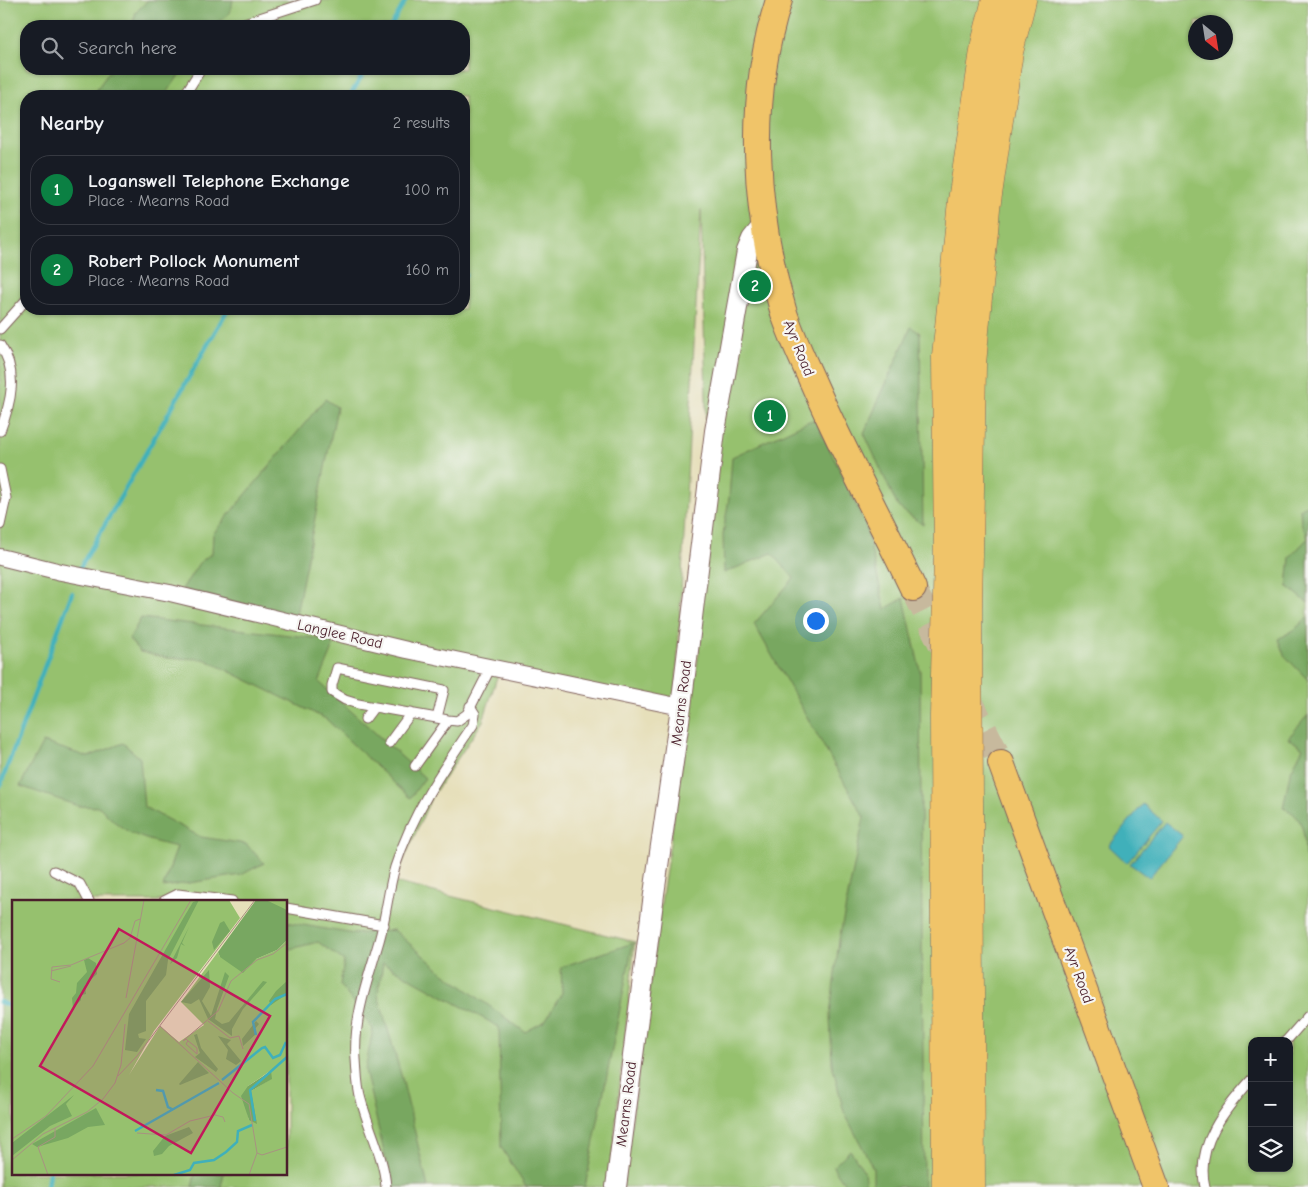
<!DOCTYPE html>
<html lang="en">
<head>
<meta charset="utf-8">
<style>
	body { margin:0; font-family:"Comic Neue",sans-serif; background:#242831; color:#f1f3f6 }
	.controls { position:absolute; right:15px; bottom:15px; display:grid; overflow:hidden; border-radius:10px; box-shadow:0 1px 4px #0004 }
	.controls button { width:45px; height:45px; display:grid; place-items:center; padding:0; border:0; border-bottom:1px solid #363941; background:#171b24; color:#f1f3f6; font:25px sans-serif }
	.compass { position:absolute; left:1188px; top:15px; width:45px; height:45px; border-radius:50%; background:#171b24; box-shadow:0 1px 4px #0004; rotate:150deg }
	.you { position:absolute; left:815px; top:620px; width:18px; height:18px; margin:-12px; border:4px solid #fff; border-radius:50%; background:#1a73e8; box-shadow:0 0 0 8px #1a73e833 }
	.badge { display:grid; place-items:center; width:32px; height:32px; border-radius:50%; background:#0b8043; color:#fff; font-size:16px; font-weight:700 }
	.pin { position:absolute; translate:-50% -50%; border:2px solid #fff; box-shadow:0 1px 5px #0006 }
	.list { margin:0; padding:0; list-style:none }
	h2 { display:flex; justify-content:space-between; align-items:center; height:65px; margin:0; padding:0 20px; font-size:21px }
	h2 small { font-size:16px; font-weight:400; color:#9ea1a6 }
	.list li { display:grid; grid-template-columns:32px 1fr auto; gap:15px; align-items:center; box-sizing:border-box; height:70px; margin:0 10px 10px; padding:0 10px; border:1px solid #363941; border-radius:20px }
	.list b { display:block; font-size:19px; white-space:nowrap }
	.list p { margin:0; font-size:16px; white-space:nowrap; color:#9ea1a6 }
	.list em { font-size:16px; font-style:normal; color:#9ea1a6 }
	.icon { flex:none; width:28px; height:28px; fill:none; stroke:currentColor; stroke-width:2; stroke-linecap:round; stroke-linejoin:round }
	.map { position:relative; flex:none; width:1308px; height:1187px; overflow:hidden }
	.search { position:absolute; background:#171b24; box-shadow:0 1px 4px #0004; left:20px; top:20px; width:450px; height:55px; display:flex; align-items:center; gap:12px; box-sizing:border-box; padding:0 18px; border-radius:20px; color:#9ea1a6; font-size:19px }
	.panel { position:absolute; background:#171b24; box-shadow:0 1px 4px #0004; left:20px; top:90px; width:450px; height:225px; border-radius:20px }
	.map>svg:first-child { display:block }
</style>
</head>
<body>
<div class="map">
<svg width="1308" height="1187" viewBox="0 0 1308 1187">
	<rect width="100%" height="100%" fill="#f6f6f2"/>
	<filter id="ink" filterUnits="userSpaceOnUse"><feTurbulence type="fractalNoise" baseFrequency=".02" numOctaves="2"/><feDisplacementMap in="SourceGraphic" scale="10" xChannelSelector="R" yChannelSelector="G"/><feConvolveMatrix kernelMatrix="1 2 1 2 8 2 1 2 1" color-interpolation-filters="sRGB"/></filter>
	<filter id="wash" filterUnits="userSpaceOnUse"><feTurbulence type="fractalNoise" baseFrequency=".0096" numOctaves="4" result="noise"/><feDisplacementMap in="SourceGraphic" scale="20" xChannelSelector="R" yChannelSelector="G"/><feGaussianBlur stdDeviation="1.12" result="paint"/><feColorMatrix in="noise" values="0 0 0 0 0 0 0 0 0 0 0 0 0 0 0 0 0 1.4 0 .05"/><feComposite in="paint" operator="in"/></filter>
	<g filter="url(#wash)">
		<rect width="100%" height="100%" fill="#e6dfba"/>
		<!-- green -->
		<path fill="#96c16e" stroke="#70704c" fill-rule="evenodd" d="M 0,0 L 1308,0 L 1308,1187 L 623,1187 L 659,916 L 699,652 L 706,400 L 701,210 L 675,709 L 498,674 L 483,721 L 431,798 L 394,882 L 635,942 L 609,1187 L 0,1187 ZM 1196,22 L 1226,22 L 1226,52 L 1196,52 ZM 26,26 L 464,26 L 464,69 L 26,69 ZM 26,96 L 464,96 L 464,309 L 26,309 ZM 14,901 L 286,901 L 286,1173 L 14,1173 ZM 1252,1041 L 1289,1041 L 1289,1168 L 1252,1168 Z"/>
		<!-- forest -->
		<path fill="#78a761" stroke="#616346" d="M 148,0 L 233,0 L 230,13 L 214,26 L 132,26 L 136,12 Z
			M 111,69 L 183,69 L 165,96 L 92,96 Z
			M 911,327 L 920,333 L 923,525 L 898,507 L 864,433 Z
			M 325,399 L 337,407 L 295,619 L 182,589 L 199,563 L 212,553 L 213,534 Z
			M 809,421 L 816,421 L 865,523 L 885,609 L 904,598 L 920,670 L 924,1187 L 873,1187 L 873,1168 L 844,1112 L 832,1064 L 830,1015 L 839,940 L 864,817 L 754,624 L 794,578 L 772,553 L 724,573 L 723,534 L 729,498 L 732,457 Z
			M 1308,504 L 1308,603 L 1287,586 L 1290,557 L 1308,538 L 1301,523 L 1300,509 Z
			M 1308,617 L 1308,680 L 1284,655 L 1278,639 L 1294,630 Z
			M 141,618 L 333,640 L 332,651 L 319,682 L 425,778 L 410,798 L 326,719 L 204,659 L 167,658 L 140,652 L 129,639 Z
			M 1308,715 L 1308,860 L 1305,857 C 1304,837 1306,816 1283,808 L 1290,773 L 1303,748 L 1288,738 Z
			M 43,742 L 88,757 L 123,743 L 140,758 L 144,807 L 201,837 L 246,844 L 264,863 L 241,875 L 163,887 L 177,847 C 142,839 124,835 100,807 L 78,806 L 20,786 Z
			M 286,922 L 354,934 L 394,930 L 440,970 L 525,1032 L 545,1021 L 562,993 L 561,967 L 633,943 L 585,1187 L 526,1187 L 501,1147 L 499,1027 L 383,963 L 378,995 L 402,1078 L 428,1187 L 392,1187 L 365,1070 L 373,1029 L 340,985 L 344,961 L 318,942 L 286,950 Z
			M 850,1150 L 864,1171 L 866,1187 L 847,1187 L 833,1167 Z
			M 195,1173 L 224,1173 L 221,1187 L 192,1187 Z"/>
		<!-- water -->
		<path fill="#40b0ba" stroke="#456872" d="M 1143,804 L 1162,821 L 1127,863 L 1109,846 Z
			M 1165,822 L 1183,836 L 1149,878 L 1130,864 Z"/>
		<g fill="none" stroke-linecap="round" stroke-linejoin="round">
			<!-- stream -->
			<path stroke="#40b0ba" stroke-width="4.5" d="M 391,26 L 406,0
				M 350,96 L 366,69
				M 464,276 L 465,275
				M 80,568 L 228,309
				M 0,786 L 72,593
				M 0,1002 L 14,1008
				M 47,1187 L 49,1173"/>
		</g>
	</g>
	<g filter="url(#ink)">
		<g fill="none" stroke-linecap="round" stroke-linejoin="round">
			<!-- primary-tunnel -->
			<path stroke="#c7b99d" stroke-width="26" stroke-dasharray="26 13" stroke-linecap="butt" d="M 913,588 L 948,657
				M 967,695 L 1001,763"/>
			<defs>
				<path id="service" d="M 235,26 L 315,0
					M 184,96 L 201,69
					M 0,329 L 26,300
					M 0,345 C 19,372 11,403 0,431
					M 0,469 L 6,498 L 0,525
					M 437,718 L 444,690 L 337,668 L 332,685 L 332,692 L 345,700 L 358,704 L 448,720 L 457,721 L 467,714 L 491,667
					M 365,719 L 374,707
					M 389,743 L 411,713
					M 415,766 L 448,720
					M 54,871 L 80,884 L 89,901
					M 164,901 L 178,894 L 232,901
					M 286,908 L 384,925
					M 1286,1041 L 1308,1016
					M 386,1187 C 384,1157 369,1130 361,1100 C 357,1088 357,1072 356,1059 C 353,1019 368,979 379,941 C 386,917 388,891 395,867 C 412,814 442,770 473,725 L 475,714 L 470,706
					M 1205,1187 C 1195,1145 1225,1109 1252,1079"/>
				<path id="minor" d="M 0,557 L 61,572 L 170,593 L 407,650 L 681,707"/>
				<path id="tertiary" d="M 616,1187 L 654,894 L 681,707 L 715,431 L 747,251 L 752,239 L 764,224"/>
				<path id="primary" d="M 779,0 C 747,100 754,211 783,310 C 791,336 804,362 815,387 C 845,455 881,521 913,588
					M 1001,763 L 1156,1187"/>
				<path id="motorway" d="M 946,1187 L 944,716 L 948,553 L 946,356 L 962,201 L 985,44 L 996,0
					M 971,1187 L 968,612 L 972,364 L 986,208 L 1009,52 L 1022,0"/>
			</defs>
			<!-- service casing -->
			<use href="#service" stroke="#81625d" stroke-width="11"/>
			<!-- minor casing -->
			<use href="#minor" stroke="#81625d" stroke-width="18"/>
			<!-- tertiary casing -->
			<use href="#tertiary" stroke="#81625d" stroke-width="22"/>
			<!-- primary casing -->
			<use href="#primary" stroke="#81625d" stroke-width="28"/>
			<!-- motorway casing -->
			<use href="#motorway" stroke="#81625d" stroke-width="29"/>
			<!-- service -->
			<use href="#service" stroke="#fff" stroke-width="9"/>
			<!-- minor -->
			<use href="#minor" stroke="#fff" stroke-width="16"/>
			<!-- tertiary -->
			<use href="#tertiary" stroke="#fff" stroke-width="20"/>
			<!-- primary -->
			<use href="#primary" stroke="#f0c469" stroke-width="26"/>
			<!-- motorway -->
			<use href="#motorway" stroke="#f0c469" stroke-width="28"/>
		</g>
	</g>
	<g text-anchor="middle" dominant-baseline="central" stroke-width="4.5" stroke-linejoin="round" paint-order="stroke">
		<!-- street labels -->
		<g font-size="15" fill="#4a1f2b" stroke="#f6f6f2">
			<text transform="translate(799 348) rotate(68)">Ayr Road</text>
			<text transform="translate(340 634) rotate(13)">Langlee Road</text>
			<text transform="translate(681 703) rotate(-83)">Mearns Road</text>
			<text transform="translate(1079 975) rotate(70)">Ayr Road</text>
			<text transform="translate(626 1104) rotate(-83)">Mearns Road</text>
		</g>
	</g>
	<!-- overview -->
	<g transform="translate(12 900)">
		<rect width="275" height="275" fill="#e6dfba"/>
		<path d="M 0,0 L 217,0 L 228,18 L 142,131 L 117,175 L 148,126 L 167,142 L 192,125 L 169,102 L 206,52 L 208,57 L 244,59 L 265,50 L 275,40 L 275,275 L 0,275 ZM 258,171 L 259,179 L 239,191 L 237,220 L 234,208 L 236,186 ZM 254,0 L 275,0 L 275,10 L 266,9 Z" fill="#96c16e" fill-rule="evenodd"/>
		<path d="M 187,0 L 156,60 L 154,75 L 134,101 L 134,131 L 126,134 L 127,138 L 134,139 L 125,152 L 113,150 L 117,114 L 172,17 L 181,2 ZM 244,0 L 254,0 L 275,10 L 275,40 L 265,50 L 244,59 L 231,73 L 208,57 L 206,52 ZM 212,21 L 218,31 L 202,50 L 200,42 L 208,23 ZM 177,27 L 170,43 L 173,46 L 169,44 L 165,58 L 158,64 ZM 76,58 L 84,63 L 85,74 L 73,85 L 74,94 L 69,95 L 69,100 L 61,108 L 60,98 L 64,93 L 65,83 L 75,72 L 72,60 ZM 197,70 L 198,87 L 190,101 L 199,116 L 213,72 L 217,76 L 205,109 L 203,119 L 210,124 L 217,122 L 251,81 L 255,82 L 231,109 L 220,129 L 220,136 L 196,119 L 187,99 L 179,104 L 169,102 ZM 275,81 L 275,94 L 259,105 L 257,101 L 264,91 ZM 244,121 L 247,124 L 242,130 L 244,134 L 231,146 L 230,139 ZM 185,134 L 189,148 L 206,169 L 204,172 L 183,157 L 188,153 L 182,135 ZM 206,136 L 219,140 L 215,144 L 229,161 L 224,165 L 214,159 L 216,150 ZM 186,162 L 197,173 L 168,185 L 167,184 ZM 259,171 L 260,179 L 239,191 L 245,224 L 237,220 L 229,196 L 236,186 ZM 62,195 L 54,204 L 60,216 L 38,226 L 0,256 L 0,243 ZM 84,208 L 93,225 L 76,227 L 56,238 L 25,247 L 20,244 ZM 177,227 L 181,233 L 157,246 L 150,254 L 142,256 L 141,251 L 153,236 Z" fill="#78a761"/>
		<path fill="none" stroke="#40b0ba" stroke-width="2.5" d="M 244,135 L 241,122 L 263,99 L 275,94M 210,180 L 250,148 L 253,147 L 261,158 L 268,155 L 274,142M 144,190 L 151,191 L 156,207 L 160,209M 243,221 L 238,190 L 275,157M 123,231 L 207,183M 162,275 L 178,270 L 182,263 L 202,260 L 214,252 L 225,242 L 226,231 L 240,225"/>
		<path fill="none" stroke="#a89281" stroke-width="1" d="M 39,71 L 59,66M 48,82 L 39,79 L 40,67 L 59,65 L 112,43 L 118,38 L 123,21 L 128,19M 114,98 L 132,0M 196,121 L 218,138 L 227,136 L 231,149M 148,126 L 221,193 L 237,204 L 245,253 L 237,275M 172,140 L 206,111 L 219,81 L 245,60 L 261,54 L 275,43M 171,141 L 174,139 L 175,140 L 185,148 L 185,154 L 174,144 L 176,141M 106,176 L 125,156 L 243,0M 203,215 L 203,209 L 217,190M 125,233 L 154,235 L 178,221 L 203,215 L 211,217 L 213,222M 0,239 L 34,216 L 81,166 L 179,0M 245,253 L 250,255 L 275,247M 0,260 L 31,234 L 75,212 L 91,199 L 103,183 L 109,165 L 113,124M 36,275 L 26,247 L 43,237 L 43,228"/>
		<path fill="#c2185b" fill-opacity="0.15" stroke="#c2185b" stroke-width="2.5" d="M 107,29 L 258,116 L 179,253 L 28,166 Z"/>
		<rect width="275" height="275" fill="none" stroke="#4a1f2b" stroke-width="2.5"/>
	</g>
</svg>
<div class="controls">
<button>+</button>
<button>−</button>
<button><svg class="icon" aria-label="layers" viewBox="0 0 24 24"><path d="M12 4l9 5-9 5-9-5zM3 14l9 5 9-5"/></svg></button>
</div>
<svg class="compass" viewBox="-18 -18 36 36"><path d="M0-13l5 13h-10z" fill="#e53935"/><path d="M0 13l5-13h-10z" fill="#9ea1a6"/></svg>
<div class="you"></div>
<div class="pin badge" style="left:770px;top:416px">1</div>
<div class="pin badge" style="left:755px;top:286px">2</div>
<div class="search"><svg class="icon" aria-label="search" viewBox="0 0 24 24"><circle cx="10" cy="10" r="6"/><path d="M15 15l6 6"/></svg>Search here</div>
<section class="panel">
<h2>Nearby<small>2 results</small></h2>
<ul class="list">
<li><span class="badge">1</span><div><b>Loganswell Telephone Exchange</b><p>Place · Mearns Road</p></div><em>100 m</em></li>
<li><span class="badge">2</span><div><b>Robert Pollock Monument</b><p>Place · Mearns Road</p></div><em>160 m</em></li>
</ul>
</section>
</div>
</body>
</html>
